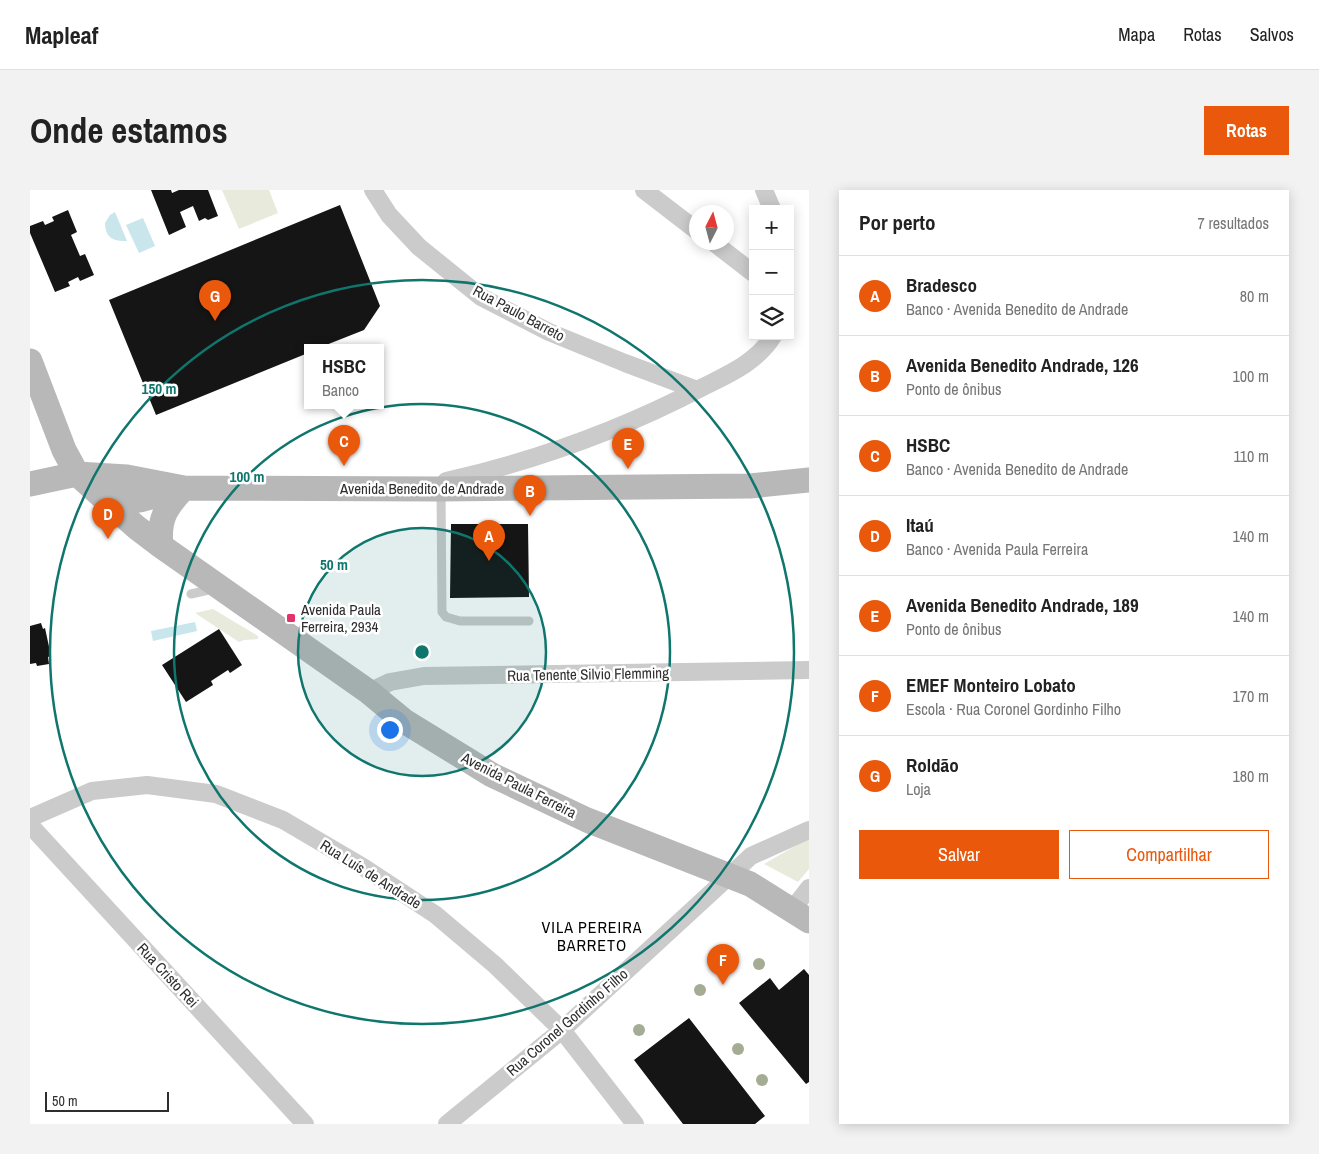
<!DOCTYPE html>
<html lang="pt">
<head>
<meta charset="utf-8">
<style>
	body { margin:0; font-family:"Archivo Narrow",sans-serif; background:#f2f2f2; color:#222 }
	.controls { position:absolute; right:15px; top:15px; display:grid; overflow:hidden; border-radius:0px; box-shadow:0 2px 12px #0003 }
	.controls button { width:45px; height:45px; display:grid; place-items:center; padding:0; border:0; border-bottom:1px solid #e0e0e0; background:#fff; color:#222; font:25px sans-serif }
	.compass { position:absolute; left:659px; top:15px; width:45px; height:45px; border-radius:50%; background:#fff; box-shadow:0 2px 12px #0003; rotate:6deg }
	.scale { position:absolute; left:15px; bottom:12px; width:124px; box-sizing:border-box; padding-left:5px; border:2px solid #2e2e2e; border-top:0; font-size:14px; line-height:18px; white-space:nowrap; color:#2e2e2e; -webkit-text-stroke:4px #fff; paint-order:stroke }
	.you { position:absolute; left:359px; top:539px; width:18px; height:18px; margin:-12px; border:4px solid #fff; border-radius:50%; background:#1a73e8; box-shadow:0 0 0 8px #1a73e833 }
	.badge { display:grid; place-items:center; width:32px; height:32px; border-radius:50%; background:#ea580c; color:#fff; font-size:16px; font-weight:700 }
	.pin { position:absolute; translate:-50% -41px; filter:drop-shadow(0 1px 2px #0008) }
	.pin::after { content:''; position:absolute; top:26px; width:18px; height:15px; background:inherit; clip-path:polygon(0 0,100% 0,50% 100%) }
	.popup { position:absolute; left:274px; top:154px; width:80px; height:65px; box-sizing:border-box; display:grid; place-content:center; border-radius:0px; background:#fff; filter:drop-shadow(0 1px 4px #0005); font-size:16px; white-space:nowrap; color:#767676 }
	.popup b { font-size:19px; color:#222 }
	.popup::after { content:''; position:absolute; left:50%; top:100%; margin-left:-10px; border:10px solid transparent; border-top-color:#fff }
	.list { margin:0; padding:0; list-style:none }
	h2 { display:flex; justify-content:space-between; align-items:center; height:65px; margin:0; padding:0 20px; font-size:21px }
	h2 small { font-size:16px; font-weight:400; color:#767676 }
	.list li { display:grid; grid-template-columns:32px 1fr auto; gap:15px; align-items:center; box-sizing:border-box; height:80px; padding:0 20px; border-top:1px solid #e0e0e0 }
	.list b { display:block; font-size:19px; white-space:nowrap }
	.list p { margin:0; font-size:16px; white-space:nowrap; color:#767676 }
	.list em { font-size:16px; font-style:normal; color:#767676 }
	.actions { display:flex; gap:10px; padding:15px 20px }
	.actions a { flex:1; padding:11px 0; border:1px solid #ea580c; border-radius:0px; text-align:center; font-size:18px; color:#ea580c }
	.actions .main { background:#ea580c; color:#fff }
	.icon { flex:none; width:28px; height:28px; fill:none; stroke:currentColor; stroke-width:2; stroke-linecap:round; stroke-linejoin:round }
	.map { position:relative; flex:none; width:779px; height:934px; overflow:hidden; border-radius:0px }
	header { display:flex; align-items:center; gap:30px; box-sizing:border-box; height:70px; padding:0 25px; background:#fff; border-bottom:1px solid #e0e0e0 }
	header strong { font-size:24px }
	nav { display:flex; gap:28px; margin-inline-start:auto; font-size:18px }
	.intro { display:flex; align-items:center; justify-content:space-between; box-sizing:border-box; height:120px; padding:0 30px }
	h1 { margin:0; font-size:35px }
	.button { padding:12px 22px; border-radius:0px; background:#ea580c; color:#fff; font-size:18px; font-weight:700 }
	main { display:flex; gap:30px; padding:0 30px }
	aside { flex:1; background:#fff; border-radius:0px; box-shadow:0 2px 12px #0003 }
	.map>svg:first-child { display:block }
</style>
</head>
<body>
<header>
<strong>Mapleaf</strong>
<nav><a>Mapa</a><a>Rotas</a><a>Salvos</a></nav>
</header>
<div class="intro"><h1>Onde estamos</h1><a class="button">Rotas</a></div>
<main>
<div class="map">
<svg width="779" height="934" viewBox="0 0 779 934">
	<rect width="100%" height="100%" fill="#fff"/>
	<!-- green -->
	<path fill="#e8ebdc" d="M 192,0 L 239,0 L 248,23 L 209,39 Z
		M 183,419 L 228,446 L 228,449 L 214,450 L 209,452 L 165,423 Z
		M 779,648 L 779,679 L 768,692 L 734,674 Z"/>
	<!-- water -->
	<path fill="#c8e6eb" d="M 85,22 L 97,51 C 83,52 75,47 75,33 L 80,25 Z
		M 113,28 L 125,56 L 109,63 L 96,35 Z
		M 165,432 L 167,441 L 123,451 L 121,441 Z"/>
	<!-- building -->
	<path fill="#151515" d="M 121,0 L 141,0 L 142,3 L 149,0 L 178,0 L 188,26 L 178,30 L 175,28 L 169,31 L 163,16 L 150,22 L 156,37 L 139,45 Z
		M 310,15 L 350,116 L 334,140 L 291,157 L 278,157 L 278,163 L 126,225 L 79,110 Z
		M 38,20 L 47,42 L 41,45 L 50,66 L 55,64 L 64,85 L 50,91 L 48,87 L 38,92 L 40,96 L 25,102 L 0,43 L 0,36 L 13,31 L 15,35 L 24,31 L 22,27 Z
		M 421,334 L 498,334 L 499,407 L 420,408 Z
		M 11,433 L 13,439 L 15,438 L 21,466 L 18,467 L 19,474 L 7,476 L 6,473 L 0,474 L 0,436 Z
		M 189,439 L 212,475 L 200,483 L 198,480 L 181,491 L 183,495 L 156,512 L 132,475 Z
		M 774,779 L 779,785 L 779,892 L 776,894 L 709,813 L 740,788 L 749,800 Z
		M 659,828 L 735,926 L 725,934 L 653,934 L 604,870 Z"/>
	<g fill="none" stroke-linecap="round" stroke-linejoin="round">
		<!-- lane -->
		<path stroke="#cbcbcb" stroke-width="9" d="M 411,299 L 412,422 L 416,427 L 430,431 L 499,431
			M 161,404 L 183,399"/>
		<!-- street -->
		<path stroke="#cbcbcb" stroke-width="18" d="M 343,0 L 359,25 L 389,57 L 451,107 L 519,142 L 595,173 L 667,200
			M 614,0 L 666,40
			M 734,0 L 742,19
			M 683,52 L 723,83
			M 416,291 C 505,271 591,240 673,197 C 699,184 727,172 743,146
			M 339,502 L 360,492 L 394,486 L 779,480
			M 0,628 L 62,601 L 117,595 L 186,604 L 253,630 L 333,677 L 406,725 L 464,774 L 532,840 L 605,934
			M 0,635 L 275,934
			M 762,720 L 779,698
			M 417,934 L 532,840 L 721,666 L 779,640"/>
		<!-- secondary -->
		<path stroke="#b8b8b8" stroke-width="25" d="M 0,171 L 34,260 L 47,284 L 106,337 L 131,356 L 339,502 L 374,531 L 462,585 L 557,630 L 720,694 L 779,731
			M 0,294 L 47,284 L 97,287 L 154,298 L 411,299 L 720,296 L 779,290
			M 76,310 L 110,310 L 149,299
			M 131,356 C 128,329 136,317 154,298"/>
	</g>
	<!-- trees -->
	<g fill="#a5ac94">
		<circle cx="729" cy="774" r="6"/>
		<circle cx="670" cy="800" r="6"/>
		<circle cx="609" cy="840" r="6"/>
		<circle cx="708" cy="859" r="6"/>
		<circle cx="732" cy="890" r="6"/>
	</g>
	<!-- distance rings -->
	<circle cx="392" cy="462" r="124" fill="#0f766e" fill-opacity=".12"/>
	<g fill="none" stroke="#0f766e" stroke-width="2.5">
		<circle cx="392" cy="462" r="124"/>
		<circle cx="392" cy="462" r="248"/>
		<circle cx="392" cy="462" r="372"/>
	</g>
	<!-- markers -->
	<rect fill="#e43169" stroke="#fff" stroke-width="2" x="256" y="423" width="10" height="10" rx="2.5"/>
	<g text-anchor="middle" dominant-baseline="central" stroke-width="5" stroke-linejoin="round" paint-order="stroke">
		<!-- street labels -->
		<g font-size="15" fill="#2e2e2e" stroke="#fff">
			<text transform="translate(489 123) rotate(28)">Rua Paulo Barreto</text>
			<text x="392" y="298">Avenida Benedito de Andrade</text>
			<text transform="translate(558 484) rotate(-1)">Rua Tenente Silvio Flemming</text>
			<text transform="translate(489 595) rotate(27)">Avenida Paula Ferreira</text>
			<text transform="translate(341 684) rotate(32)">Rua Luís de Andrade</text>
			<text transform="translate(138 785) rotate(47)">Rua Cristo Rei</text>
			<text transform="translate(537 832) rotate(-41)">Rua Coronel Gordinho Filho</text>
		</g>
		<!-- poi labels -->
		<g font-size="15" fill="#2e2e2e" stroke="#fff" text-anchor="start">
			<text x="271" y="419">Avenida Paula<tspan x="271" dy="17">Ferreira, 2934</tspan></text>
		</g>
		<!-- neighbourhood labels -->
		<g font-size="16" letter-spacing="1" fill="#000" stroke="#fff">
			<text x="562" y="737">VILA PEREIRA<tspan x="562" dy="18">BARRETO</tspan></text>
		</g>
	</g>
	<circle cx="392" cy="462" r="8" fill="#0f766e" stroke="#fff" stroke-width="2.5"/>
	<g font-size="15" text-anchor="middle" font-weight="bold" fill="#0f766e" stroke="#fff" stroke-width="5" stroke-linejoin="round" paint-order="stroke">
		<text x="129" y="204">150 m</text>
		<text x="217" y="292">100 m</text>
		<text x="304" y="380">50 m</text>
	</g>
</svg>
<div class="controls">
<button>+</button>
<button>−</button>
<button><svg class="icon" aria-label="layers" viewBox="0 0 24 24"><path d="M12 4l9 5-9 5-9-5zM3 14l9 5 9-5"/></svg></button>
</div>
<svg class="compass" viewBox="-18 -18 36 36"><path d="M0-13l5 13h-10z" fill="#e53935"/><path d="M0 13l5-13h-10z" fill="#767676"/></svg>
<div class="scale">50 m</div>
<div class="you"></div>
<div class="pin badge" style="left:459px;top:371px">A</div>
<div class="pin badge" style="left:500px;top:326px">B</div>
<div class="pin badge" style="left:314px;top:276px">C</div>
<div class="popup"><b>HSBC</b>Banco</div>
<div class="pin badge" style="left:78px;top:349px">D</div>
<div class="pin badge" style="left:598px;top:279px">E</div>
<div class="pin badge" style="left:693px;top:795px">F</div>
<div class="pin badge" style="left:185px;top:131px">G</div>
</div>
<aside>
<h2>Por perto<small>7 resultados</small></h2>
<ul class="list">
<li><span class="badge">A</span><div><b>Bradesco</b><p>Banco · Avenida Benedito de Andrade</p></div><em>80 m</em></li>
<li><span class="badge">B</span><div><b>Avenida Benedito Andrade, 126</b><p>Ponto de ônibus</p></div><em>100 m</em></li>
<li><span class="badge">C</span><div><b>HSBC</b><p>Banco · Avenida Benedito de Andrade</p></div><em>110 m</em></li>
<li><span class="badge">D</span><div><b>Itaú</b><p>Banco · Avenida Paula Ferreira</p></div><em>140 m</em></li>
<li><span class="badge">E</span><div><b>Avenida Benedito Andrade, 189</b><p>Ponto de ônibus</p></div><em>140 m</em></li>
<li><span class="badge">F</span><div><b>EMEF Monteiro Lobato</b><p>Escola · Rua Coronel Gordinho Filho</p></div><em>170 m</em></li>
<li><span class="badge">G</span><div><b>Roldão</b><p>Loja</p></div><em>180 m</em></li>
</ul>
<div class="actions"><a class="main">Salvar</a><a>Compartilhar</a></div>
</aside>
</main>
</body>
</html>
